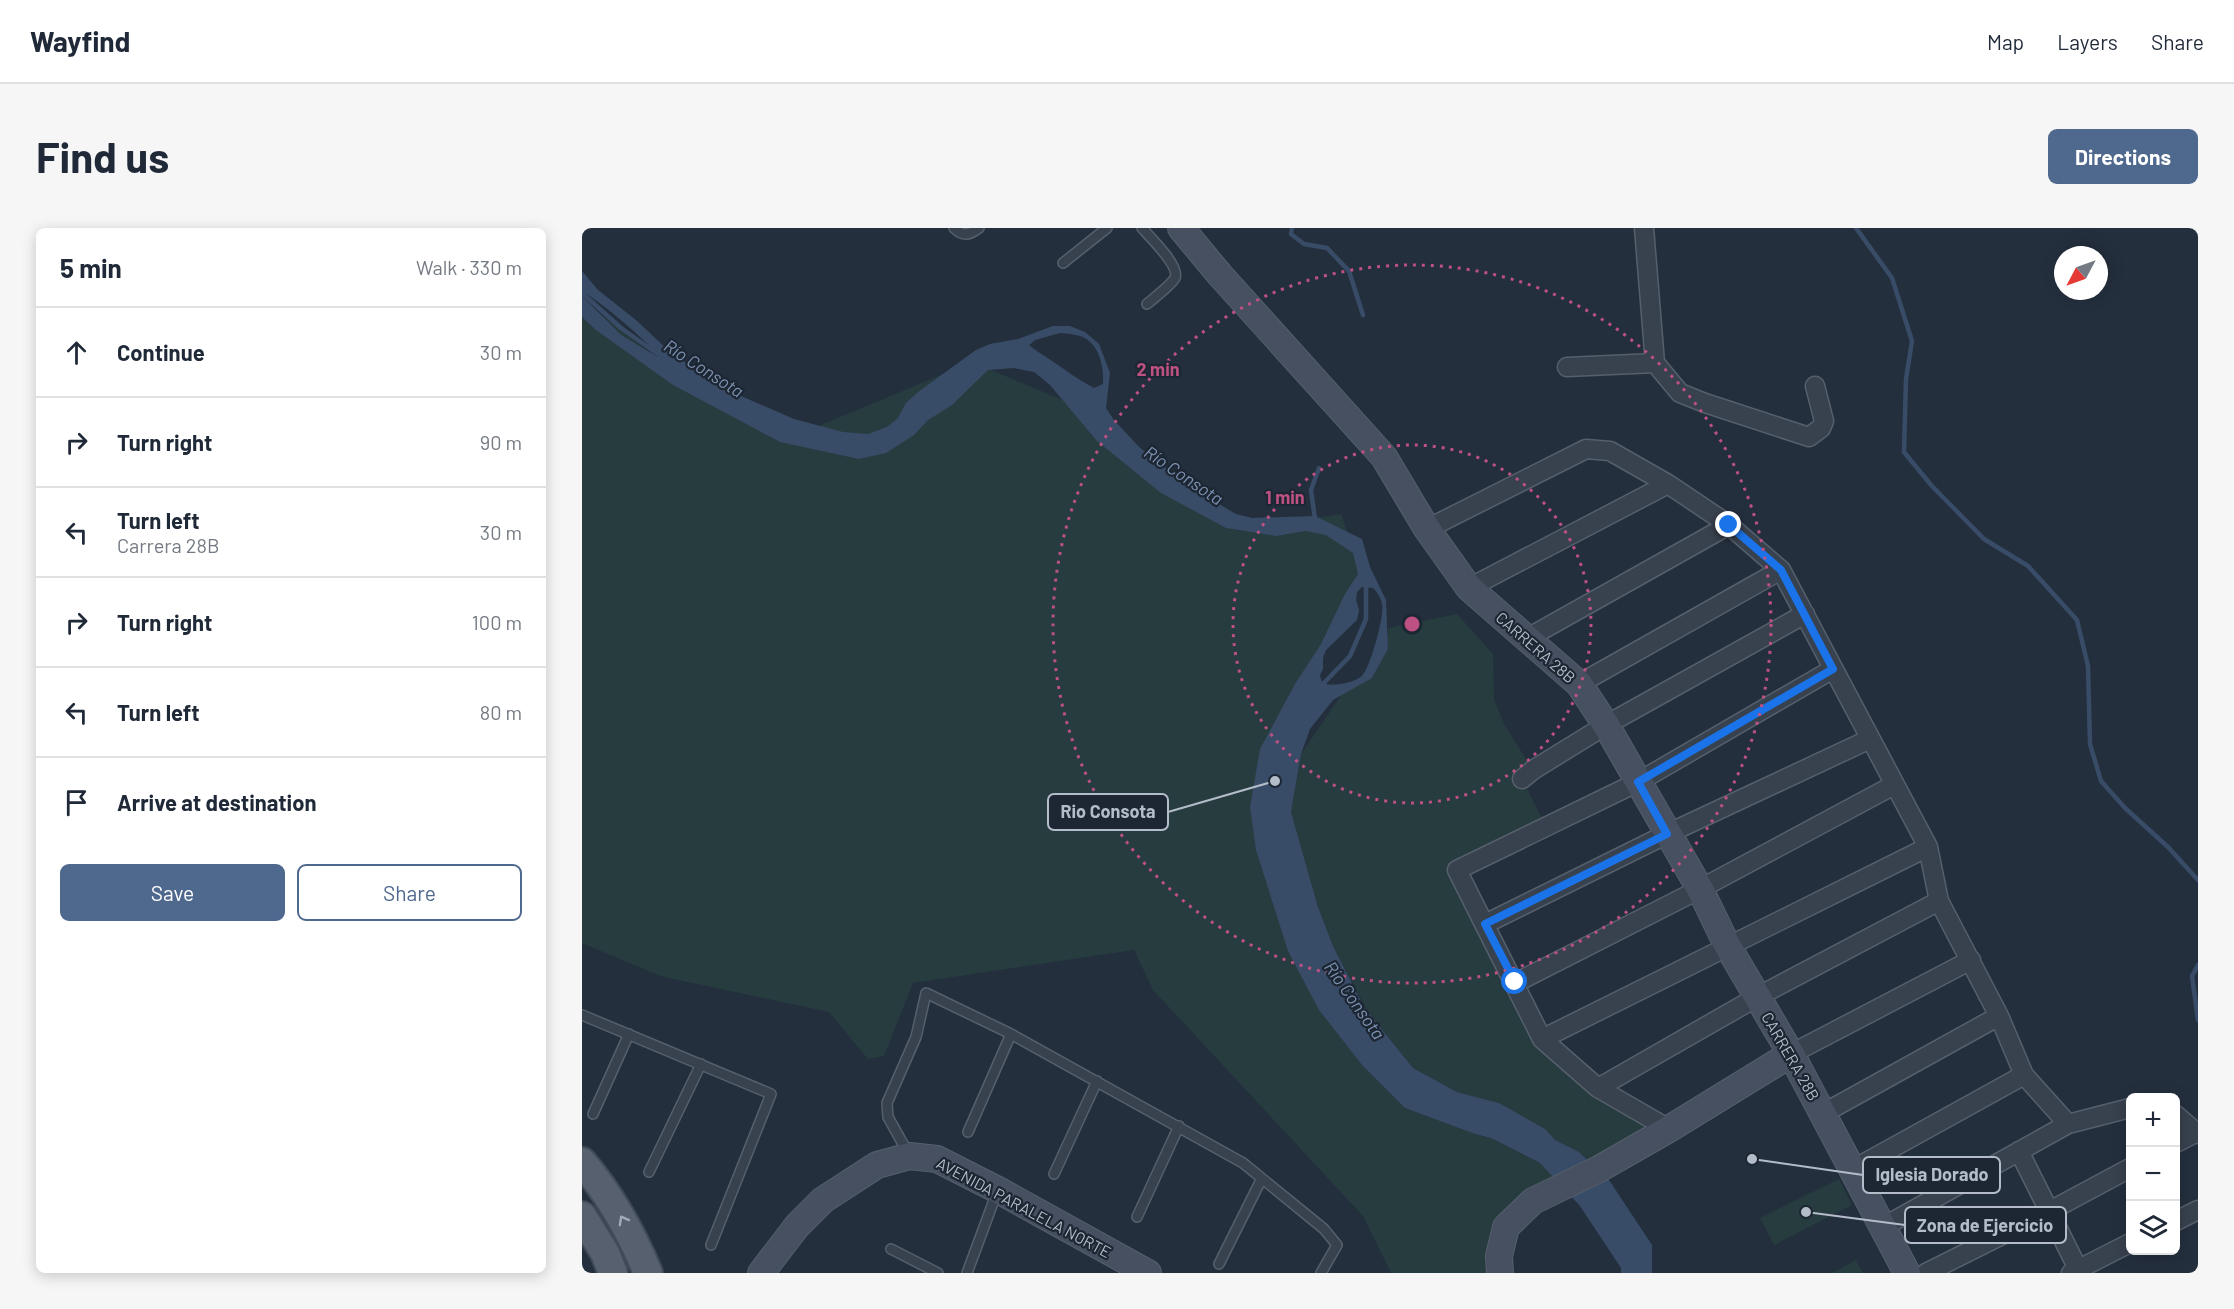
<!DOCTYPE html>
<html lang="en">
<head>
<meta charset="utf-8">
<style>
	body { margin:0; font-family:Barlow,sans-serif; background:#f6f6f7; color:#1f2937 }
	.controls { position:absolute; right:18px; bottom:18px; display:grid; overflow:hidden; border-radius:9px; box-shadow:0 3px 15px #0003 }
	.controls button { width:54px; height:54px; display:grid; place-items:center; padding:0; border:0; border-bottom:2px solid #e0e1e3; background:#fff; color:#1f2937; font:30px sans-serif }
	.compass { position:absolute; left:1472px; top:18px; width:54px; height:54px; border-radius:50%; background:#fff; box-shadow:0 3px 15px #0003; rotate:229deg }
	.stop { position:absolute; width:18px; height:18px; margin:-14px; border:4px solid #1a73e8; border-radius:50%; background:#fff }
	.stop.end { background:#1a73e8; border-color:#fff; box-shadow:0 2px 6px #0008 }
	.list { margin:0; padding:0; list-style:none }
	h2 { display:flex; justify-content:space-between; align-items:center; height:78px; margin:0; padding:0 24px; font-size:26px }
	h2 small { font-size:20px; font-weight:400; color:#747a83 }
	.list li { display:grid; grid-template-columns:39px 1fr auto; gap:18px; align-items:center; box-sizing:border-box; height:90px; padding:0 24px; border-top:2px solid #e0e1e3 }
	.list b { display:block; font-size:22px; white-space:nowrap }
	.list p { margin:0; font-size:20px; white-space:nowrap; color:#747a83 }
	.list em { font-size:20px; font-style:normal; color:#747a83 }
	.actions { display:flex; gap:12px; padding:18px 24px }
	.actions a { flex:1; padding:14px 0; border:2px solid #4f688e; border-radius:9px; text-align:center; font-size:21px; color:#4f688e }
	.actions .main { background:#4f688e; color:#fff }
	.icon { flex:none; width:33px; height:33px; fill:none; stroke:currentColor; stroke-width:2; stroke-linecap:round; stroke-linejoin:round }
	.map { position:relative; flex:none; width:1616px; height:1045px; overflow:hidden; border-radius:9px }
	header { display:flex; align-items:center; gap:36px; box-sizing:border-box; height:84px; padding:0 30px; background:#fff; border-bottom:2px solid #e0e1e3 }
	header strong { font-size:28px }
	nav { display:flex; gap:33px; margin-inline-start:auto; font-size:21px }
	.intro { display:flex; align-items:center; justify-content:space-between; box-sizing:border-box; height:144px; padding:0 36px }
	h1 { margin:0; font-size:42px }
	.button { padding:15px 27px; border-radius:9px; background:#4f688e; color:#fff; font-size:21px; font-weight:700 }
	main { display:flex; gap:36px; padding:0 36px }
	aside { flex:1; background:#fff; border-radius:9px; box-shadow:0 3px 15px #0003 }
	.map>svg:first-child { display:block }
</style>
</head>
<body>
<header>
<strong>Wayfind</strong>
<nav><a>Map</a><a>Layers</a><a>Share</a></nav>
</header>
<div class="intro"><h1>Find us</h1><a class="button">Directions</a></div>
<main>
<aside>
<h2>5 min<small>Walk · 330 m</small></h2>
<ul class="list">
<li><svg class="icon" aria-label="ahead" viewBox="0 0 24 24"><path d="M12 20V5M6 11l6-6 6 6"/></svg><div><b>Continue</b></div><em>30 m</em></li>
<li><svg class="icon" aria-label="right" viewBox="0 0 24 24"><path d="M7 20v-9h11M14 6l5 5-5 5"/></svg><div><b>Turn right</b></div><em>90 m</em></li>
<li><svg class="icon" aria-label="left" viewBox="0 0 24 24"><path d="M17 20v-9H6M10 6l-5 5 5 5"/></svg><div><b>Turn left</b><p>Carrera 28B</p></div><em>30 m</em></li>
<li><svg class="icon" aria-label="right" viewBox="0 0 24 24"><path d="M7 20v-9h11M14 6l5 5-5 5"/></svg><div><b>Turn right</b></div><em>100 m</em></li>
<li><svg class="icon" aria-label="left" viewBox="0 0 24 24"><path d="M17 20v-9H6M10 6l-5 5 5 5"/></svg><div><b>Turn left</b></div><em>80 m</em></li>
<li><svg class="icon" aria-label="arrive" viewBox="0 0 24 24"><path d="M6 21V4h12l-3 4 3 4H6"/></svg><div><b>Arrive at destination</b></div></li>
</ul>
<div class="actions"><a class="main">Save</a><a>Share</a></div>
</aside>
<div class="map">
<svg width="1616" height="1045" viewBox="0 0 1616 1045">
	<rect width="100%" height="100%" fill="#242f3e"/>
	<!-- green -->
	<path fill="#263c3f" d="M 0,71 L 141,183 L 198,214 L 390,134 L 519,188 L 657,303 L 759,286 L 780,344 L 668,579 L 737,782 L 780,837 L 823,880 L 893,906 L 909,910 L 958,935 L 981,958 L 924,999 L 918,1045 L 809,1045 L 781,988 L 571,762 L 552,722 L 331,755 L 302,828 L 286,831 L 247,784 L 78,748 L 0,715 Z
		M 875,386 L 911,426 L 912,471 L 922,496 L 951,542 L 940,551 L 964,598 L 875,641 L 960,811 L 1087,901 L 1017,941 L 997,924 L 973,912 L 917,875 L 875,864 L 831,840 L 785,782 L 751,718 L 736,679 L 709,584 L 719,526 L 760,466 L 790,450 L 806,421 L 806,400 Z
		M 1257,951 L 1270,977 L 1192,1017 L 1178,990 Z
		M 1274,1032 L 1281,1045 L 1250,1045 Z"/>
	<!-- water -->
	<path fill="#394c67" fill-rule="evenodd" d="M 0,43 L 16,62 L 54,92 L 88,124 L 143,161 L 212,191 L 261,204 L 286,206 L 305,199 L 316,190 L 324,175 L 336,164 L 394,122 L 408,116 L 436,111 L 471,98 L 488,98 L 503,104 L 517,116 L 528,145 L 524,180 L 532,192 L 557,219 L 613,262 L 654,286 L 670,290 L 733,288 L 780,311 L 788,339 L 804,372 L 806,421 L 790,450 L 751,472 L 728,501 L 719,526 L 709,584 L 736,679 L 751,718 L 782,779 L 831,840 L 875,864 L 917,875 L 963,901 L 973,912 L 997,924 L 1027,952 L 1070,1017 L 1070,1045 L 1039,1045 L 1039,1040 L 998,978 L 958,935 L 909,910 L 893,906 L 823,880 L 780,837 L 737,782 L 706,723 L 674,622 L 668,579 L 678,521 L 713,456 L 739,416 L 763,366 L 776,346 L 771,325 L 744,307 L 723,303 L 694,308 L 644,300 L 579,265 L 515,213 L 468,157 L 452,144 L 432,140 L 406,142 L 370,177 L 346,192 L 332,207 L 304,225 L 277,231 L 198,214 L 91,157 L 14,102 L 0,89 L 0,68 L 39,107 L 76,129 L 79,129 C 56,106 31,84 5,66 L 0,66 ZM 478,105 C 487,106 498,106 506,112 C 518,121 522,141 521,156 L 512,160 C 493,150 484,142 467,131 C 460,126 454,123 447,117 L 453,112 ZM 780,359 L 791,360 C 795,364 799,370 800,376 C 803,387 788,440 780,448 C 772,455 750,459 740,455 L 738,447 L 741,441 L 741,430 L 744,422 L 775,392 L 777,382 L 774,372 L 775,364 Z"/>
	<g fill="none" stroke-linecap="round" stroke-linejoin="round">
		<!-- stream -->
		<path stroke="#394c67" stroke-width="4.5" d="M 710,0 L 709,6 L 722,16 L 745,20 L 767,43 L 781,87
			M 1274,0 L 1310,50 L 1330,113 L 1324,151 L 1322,224 L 1349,257 L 1402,311 L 1446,338 L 1495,392 L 1506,438 L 1508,516 L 1519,553 L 1543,580 L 1586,619 L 1616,652
			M 0,65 L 39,100 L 84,132
			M 733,291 L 729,262 L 737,240
			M 738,459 L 768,428 L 784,391 L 784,354
			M 1616,737 L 1610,748 L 1616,792"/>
		<defs>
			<path id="lane" d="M 372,0 C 381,9 388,7 397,0
				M 560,0 C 568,9 598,38 593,50 C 589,57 572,70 565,76
				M 481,35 L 525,0
				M 0,787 L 189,866 L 129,1017
				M 11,886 L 47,806
				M 386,904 L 429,806
				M 326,925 L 306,889 L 305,875 L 334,809 L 344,765 L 429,806 L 661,935 L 742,1001 L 755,1017 L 739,1045
				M 67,944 L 119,836
				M 472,946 L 515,853
				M 555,989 L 597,898
				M 309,1021 L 356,1045
				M 637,1036 L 679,952
				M 385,1045 L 415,964"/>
			<path id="street" d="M 1062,0 L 1073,135 L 1098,165 L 1123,175 L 1227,209 L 1239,200 L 1242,193 L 1233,158
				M 985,139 L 1073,135
				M 845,301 L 1004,221 L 1028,223 L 1086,256 L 1147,297 L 1199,342 L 1346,619 L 1357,673 L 1417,788 L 1442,847 L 1486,896
				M 887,360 L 1086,256
				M 944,411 L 1147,297
				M 997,456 L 1199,342
				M 940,551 L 951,542 L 1024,497 L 1223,386
				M 903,696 L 1085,606 L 1288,511
				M 933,755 L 1118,661 L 1312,557
				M 960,811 L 1346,619
				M 1209,826 L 1389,732
				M 1016,860 L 1175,769 L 1357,673
				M 1242,885 L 1417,788
				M 1594,887 L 1616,906
				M 1087,901 L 1016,860 L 960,811 L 875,642 L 1056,554 L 1251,441
				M 1594,915 L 1615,904
				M 1437,923 L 1498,1045
				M 1272,941 L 1442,847
				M 1594,993 L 1616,982
				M 1301,999 L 1486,896 L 1548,880
				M 1344,1045 L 1466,984 L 1548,940
				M 1489,1045 L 1548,1015"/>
			<path id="secondary" d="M 599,0 L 638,47 L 802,229 L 845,301 L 887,360 L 997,456 L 1024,497 L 1118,661 L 1145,717 L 1209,826 L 1325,1045
				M 179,1045 L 215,998 L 241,972 L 295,937 L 328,928 L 355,931 L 416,962 L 566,1045
				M 918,1045 L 917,1028 L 924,999 L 951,973 L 1017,941 L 1087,901 L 1209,826"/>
			<path id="primary" d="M 0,934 C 29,968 49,1004 66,1045
				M 0,988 L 23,1025 L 31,1045"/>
		</defs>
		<!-- lane casing -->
		<use href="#lane" stroke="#565f6c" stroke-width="12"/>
		<!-- street casing -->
		<use href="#street" stroke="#565f6c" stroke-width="21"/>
		<!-- secondary casing -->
		<use href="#secondary" stroke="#565f6c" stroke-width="28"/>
		<!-- primary casing -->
		<use href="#primary" stroke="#414a57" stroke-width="32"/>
		<!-- lane -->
		<use href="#lane" stroke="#38414e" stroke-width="9"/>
		<!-- street -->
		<use href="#street" stroke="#38414e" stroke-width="18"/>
		<!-- secondary -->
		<use href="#secondary" stroke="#465061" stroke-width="26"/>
		<!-- primary -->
		<use href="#primary" stroke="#56606e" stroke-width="28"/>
	</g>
	<!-- one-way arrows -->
	<defs><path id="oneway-chevron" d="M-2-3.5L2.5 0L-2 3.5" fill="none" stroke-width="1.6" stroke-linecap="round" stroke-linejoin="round" transform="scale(1.5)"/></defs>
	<use stroke="#a1aab7" href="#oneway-chevron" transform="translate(41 992) rotate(-119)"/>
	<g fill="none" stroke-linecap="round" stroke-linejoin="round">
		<!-- route -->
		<path stroke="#1a73e8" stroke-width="8" d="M 933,754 L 903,696 L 1085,606 L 1056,554 L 1251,441 L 1199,342 L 1147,297"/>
	</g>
	<!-- distance rings -->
	<g fill="none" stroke="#bd5182" stroke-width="3" stroke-dasharray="3 6">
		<circle cx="830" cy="396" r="179"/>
		<circle cx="830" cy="396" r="359"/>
	</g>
	<g text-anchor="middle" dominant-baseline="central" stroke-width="4.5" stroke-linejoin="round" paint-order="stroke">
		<!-- street labels -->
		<g font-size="16" fill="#b4bcc9" stroke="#1d2633">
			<text transform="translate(954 419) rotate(41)">CARRERA 28B</text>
			<text transform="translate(1209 828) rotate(60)">CARRERA 28B</text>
			<text transform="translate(442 979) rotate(28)">AVENIDA PARALELA NORTE</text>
		</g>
		<!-- water labels -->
		<g font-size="18" font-style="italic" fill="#7c92b1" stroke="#1d2633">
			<text transform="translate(122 140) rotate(33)">Río Consota</text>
			<text transform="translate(602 247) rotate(34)">Río Consota</text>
			<text transform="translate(773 772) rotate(55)">Río Consota</text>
		</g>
	</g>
	<circle cx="830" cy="396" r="9" fill="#bd5182" stroke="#1d2633" stroke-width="3"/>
	<g font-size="18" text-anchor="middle" font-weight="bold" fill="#bd5182" stroke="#1d2633" stroke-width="4.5" stroke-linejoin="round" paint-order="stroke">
		<text x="576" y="148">2 min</text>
		<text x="703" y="276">1 min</text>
	</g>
	<!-- callouts -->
	<path fill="none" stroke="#b4bcc9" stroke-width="2" d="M693 553L586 584M1170 931L1281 947M1224 984L1323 997"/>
	<g fill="#b4bcc9" stroke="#1d2633" stroke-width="2">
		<circle cx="693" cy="553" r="6"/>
		<circle cx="1170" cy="931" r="6"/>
		<circle cx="1224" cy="984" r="6"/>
	</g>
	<g fill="#1d2633" stroke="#b4bcc9" stroke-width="2">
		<rect x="466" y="566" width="120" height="36" rx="6"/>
		<rect x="1281" y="929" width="137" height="36" rx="6"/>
		<rect x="1323" y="979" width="161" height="36" rx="6"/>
	</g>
	<g font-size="18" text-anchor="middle" font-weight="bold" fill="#b4bcc9">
		<text x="526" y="590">Rio Consota</text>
		<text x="1350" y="953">Iglesia Dorado</text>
		<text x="1403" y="1004">Zona de Ejercicio</text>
	</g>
</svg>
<div class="controls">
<button>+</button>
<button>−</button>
<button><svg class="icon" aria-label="layers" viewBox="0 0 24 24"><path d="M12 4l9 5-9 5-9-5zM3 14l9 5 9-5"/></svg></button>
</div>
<svg class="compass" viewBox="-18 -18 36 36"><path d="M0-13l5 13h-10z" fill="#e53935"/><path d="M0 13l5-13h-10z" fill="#747a83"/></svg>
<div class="stop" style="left:933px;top:754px"></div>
<div class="stop end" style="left:1147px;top:297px"></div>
</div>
</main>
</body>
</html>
